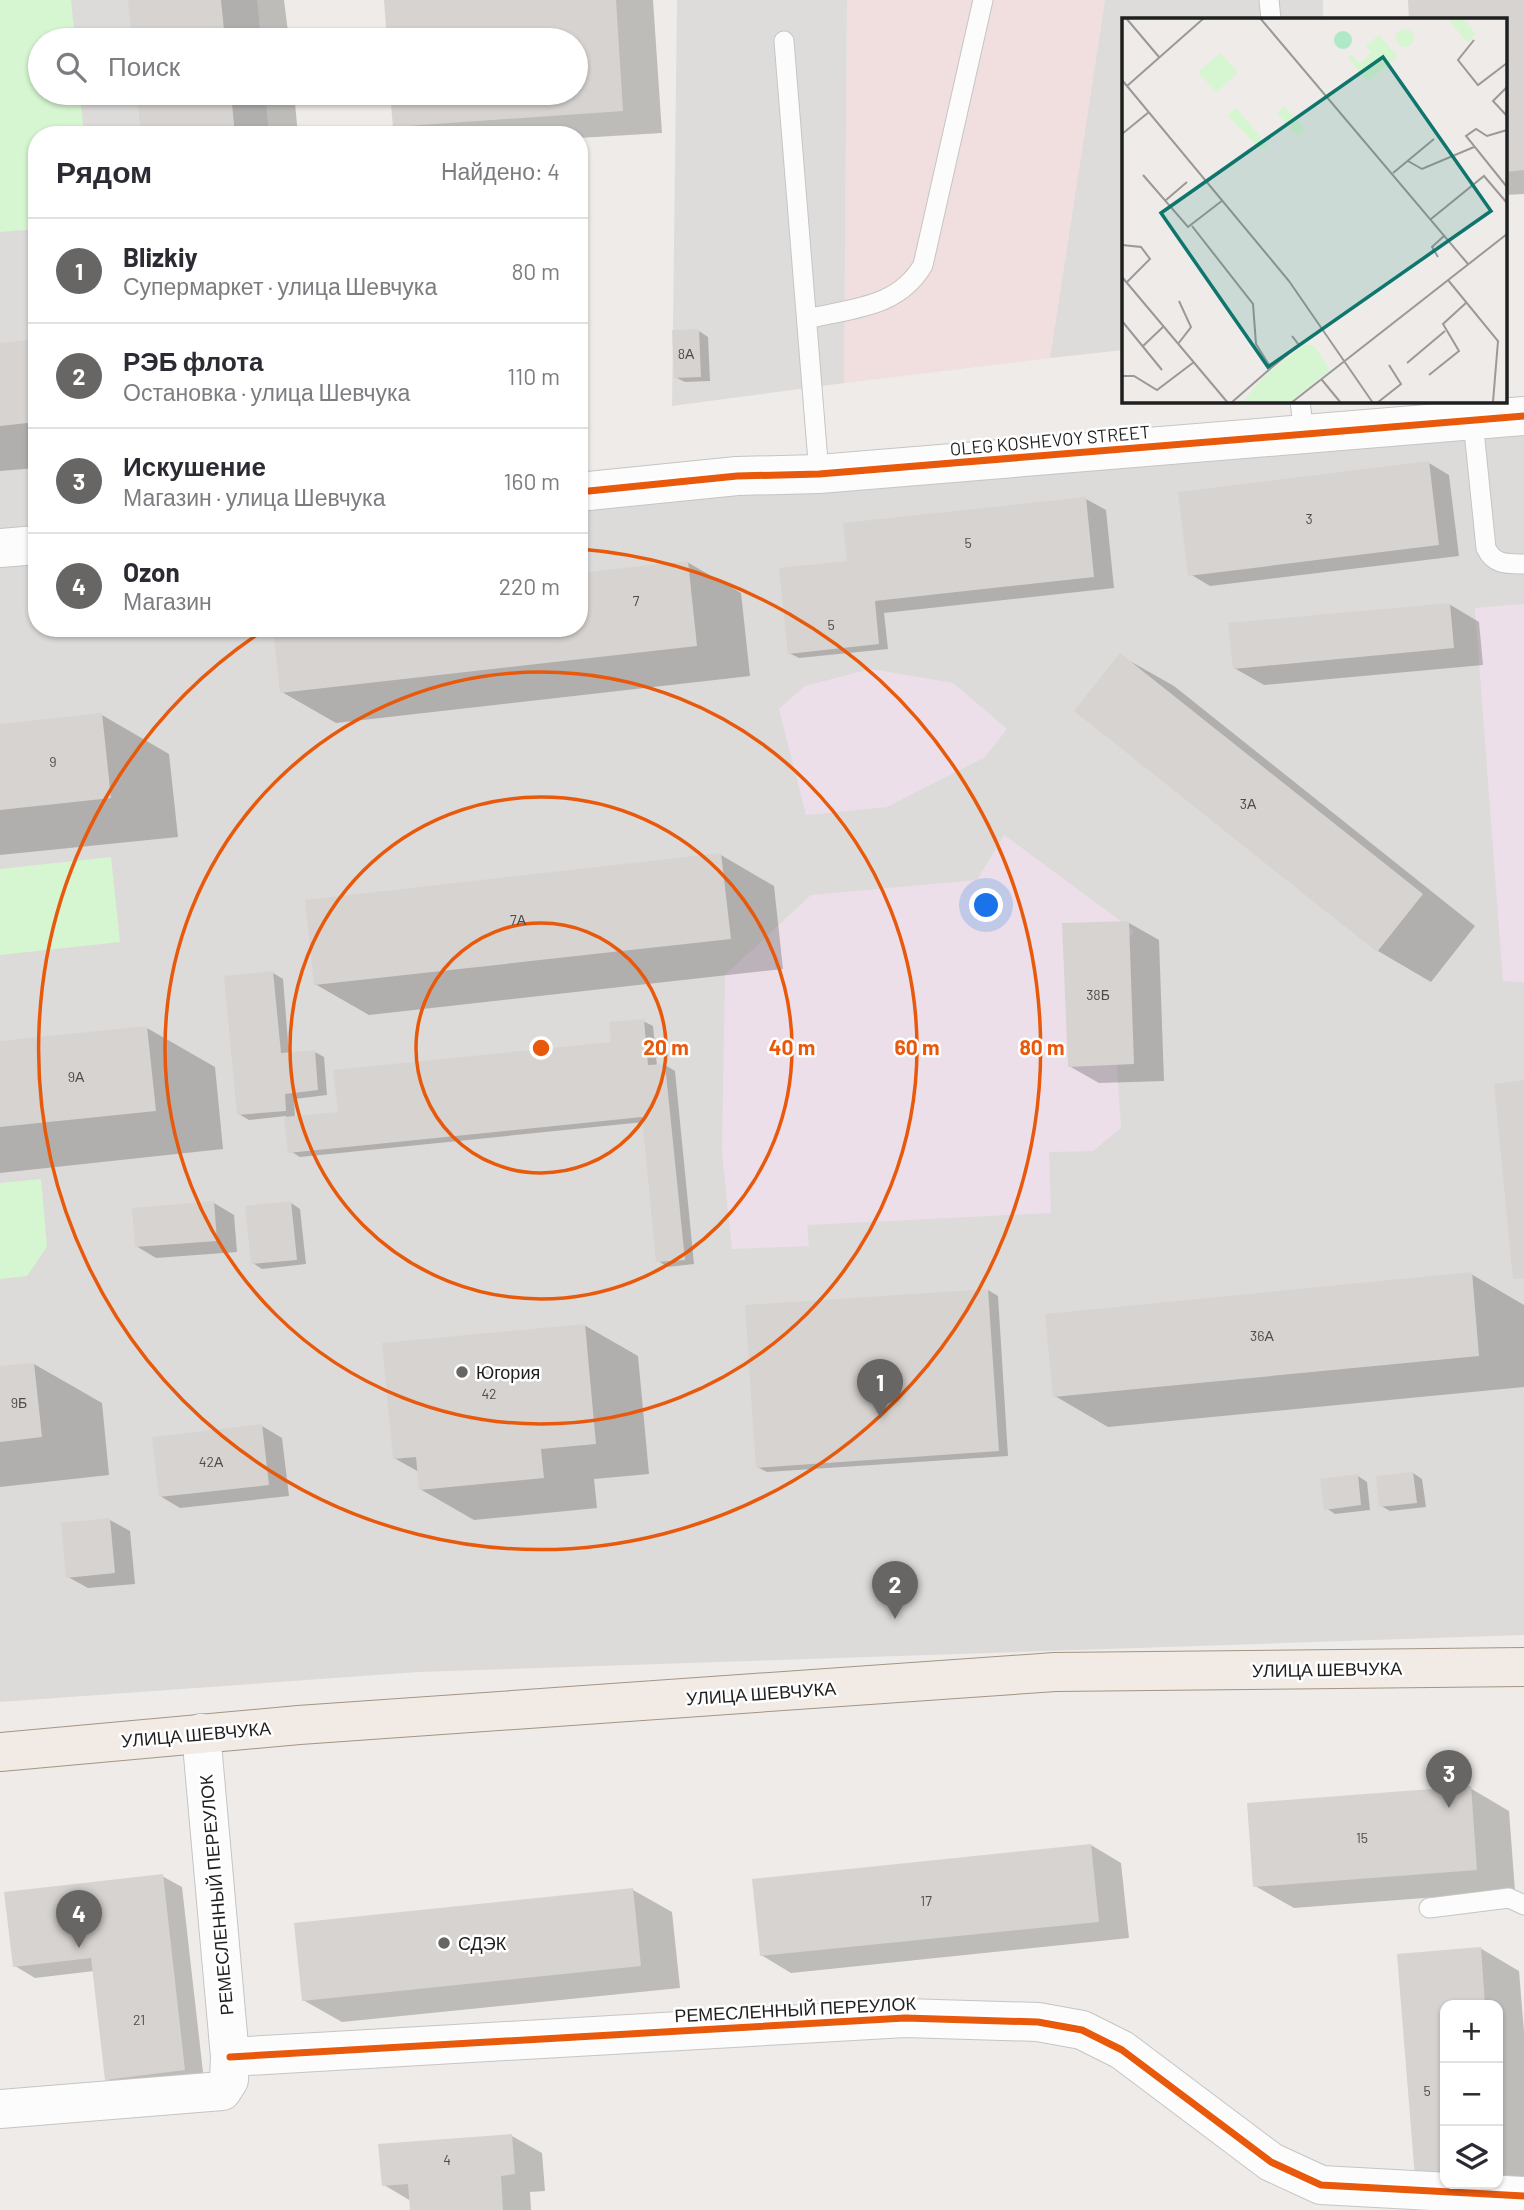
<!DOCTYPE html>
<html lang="ru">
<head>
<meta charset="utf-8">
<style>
	body { margin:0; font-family:Barlow,sans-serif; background:#f2f2f3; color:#2b2b33 }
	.controls { position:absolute; right:21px; bottom:21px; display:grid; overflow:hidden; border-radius:14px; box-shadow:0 2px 5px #0004 }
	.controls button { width:63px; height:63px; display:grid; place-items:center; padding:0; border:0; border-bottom:2px solid #e1e1e2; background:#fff; color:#2b2b33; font:35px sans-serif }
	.you { position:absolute; left:987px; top:906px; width:24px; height:24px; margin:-18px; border:5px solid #fff; border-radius:50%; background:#1a73e8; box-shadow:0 0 0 10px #1a73e833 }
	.badge { display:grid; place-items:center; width:46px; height:46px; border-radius:50%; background:#676665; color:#fff; font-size:23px; font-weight:700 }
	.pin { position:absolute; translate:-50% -58px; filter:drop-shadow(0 2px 4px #0008) }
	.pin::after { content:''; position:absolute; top:37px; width:24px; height:21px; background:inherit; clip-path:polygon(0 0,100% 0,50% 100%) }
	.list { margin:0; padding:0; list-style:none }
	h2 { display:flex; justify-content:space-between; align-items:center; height:91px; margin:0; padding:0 28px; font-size:30px }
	h2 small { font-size:23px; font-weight:400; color:#7c7c81 }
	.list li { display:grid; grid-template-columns:46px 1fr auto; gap:21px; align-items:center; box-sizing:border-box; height:105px; padding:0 28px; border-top:2px solid #e1e1e2 }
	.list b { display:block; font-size:26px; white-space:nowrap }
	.list p { margin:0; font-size:23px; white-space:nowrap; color:#7c7c81 }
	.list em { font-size:23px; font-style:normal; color:#7c7c81 }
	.icon { flex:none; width:38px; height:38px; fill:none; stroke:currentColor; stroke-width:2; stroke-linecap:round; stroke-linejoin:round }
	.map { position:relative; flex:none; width:1524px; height:2210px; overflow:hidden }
	.search { position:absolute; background:#fff; box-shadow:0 2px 5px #0004; left:28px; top:28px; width:560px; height:77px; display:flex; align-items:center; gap:18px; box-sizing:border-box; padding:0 24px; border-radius:38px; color:#7c7c81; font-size:26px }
	.panel { position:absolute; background:#fff; box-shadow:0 2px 5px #0004; left:28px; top:126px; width:560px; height:511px; border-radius:28px }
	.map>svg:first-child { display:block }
</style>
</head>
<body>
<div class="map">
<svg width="1524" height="2210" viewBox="0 0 1524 2210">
	<rect width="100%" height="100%" fill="#eeebe8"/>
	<!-- residential -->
	<path fill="#dddbd9" d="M 0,0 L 257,0 L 261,40 L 40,40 L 40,93 L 265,93 L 269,135 L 37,135 L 37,628 L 579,628 L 579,499 L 1524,400 L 1524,1635 L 418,1672 L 0,1702 Z"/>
	<!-- commercial -->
	<path fill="#f1dede" d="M 847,0 L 1105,0 L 1050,358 L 844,383 Z"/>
	<!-- industrial -->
	<path fill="#ecdfe9" d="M 1524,604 L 1524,982 L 1503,981 L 1475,608 Z
		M 871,669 L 953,683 L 1007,729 L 985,757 L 887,807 L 806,815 L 779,709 L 805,686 Z
		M 1004,835 L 1134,931 L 1110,963 L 1121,1128 L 1093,1151 L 1049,1152 L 1051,1213 L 807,1225 L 809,1246 L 732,1249 L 722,1152 L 725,975 L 811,895 L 977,880 Z"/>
	<!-- park -->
	<path fill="#d6f5d1" d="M 0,0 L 71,0 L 75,40 L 40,40 L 40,93 L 80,93 L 84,135 L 37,135 L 37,229 L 0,232 Z
		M 111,857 L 120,942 L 0,955 L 0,869 Z
		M 41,1179 L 47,1247 L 27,1276 L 0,1279 L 0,1183 Z"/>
	<!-- parking -->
	<path fill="#dedcdb" d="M 677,0 L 847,0 L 844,383 L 672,406 Z
		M 1105,0 L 1323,0 L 1323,19 L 1123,19 L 1123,350 L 1050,358 Z"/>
	<!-- shadow -->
	<path fill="#0003" fill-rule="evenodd" d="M 129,0 L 284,0 L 289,40 L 133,40 Z
		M 386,0 L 653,0 L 662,133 L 579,138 L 579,135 L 409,135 L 394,126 L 392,93 L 576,93 L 576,40 L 389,40 Z
		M 1410,0 L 1524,0 L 1524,194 L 1505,195 L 1505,19 L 1411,19 Z
		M 139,93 L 294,93 L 298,135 L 143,135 Z
		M 699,331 L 708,337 L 710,381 L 685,382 L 675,377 Z
		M 37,341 L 37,468 L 0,471 L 0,345 Z
		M 1429,463 L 1449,475 L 1459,556 L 1210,586 L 1190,574 Z
		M 1086,499 L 1106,510 L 1114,588 L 884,613 L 888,649 L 799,658 L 789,653 L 849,562 Z
		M 687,562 L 741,593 L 750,676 L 336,723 L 282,692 L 579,628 Z
		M 1449,604 L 1479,622 L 1483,665 L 1264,685 L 1234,668 Z
		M 1121,656 L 1174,686 L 1475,926 L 1431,982 L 1378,951 Z
		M 102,715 L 169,754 L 178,837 L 0,855 L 0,726 Z
		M 721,855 L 774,886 L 783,969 L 369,1015 L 315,984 Z
		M 1129,923 L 1159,940 L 1164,1081 L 1099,1083 L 1069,1066 Z
		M 273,973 L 283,979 L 289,1054 L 315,1052 L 324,1057 L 327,1095 L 294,1099 L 295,1118 L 339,1113 L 613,1044 L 643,1021 L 653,1026 L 657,1066 L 665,1065 L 675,1071 L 694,1264 L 668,1267 L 658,1261 L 644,1122 L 300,1157 L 290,1151 L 286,1116 L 249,1120 L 239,1114 Z
		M 147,1028 L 215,1067 L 223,1149 L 0,1173 L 0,1043 Z
		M 214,1203 L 234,1215 L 237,1252 L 156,1258 L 136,1246 Z
		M 291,1203 L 300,1209 L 306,1264 L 262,1269 L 253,1263 Z
		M 1471,1274 L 1524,1305 L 1524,1387 L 1108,1427 L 1055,1396 Z
		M 988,1290 L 998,1296 L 1008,1456 L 767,1472 L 757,1467 Z
		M 584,1325 L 638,1356 L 649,1474 L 594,1479 L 597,1508 L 474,1520 L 420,1489 L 419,1472 L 394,1458 Z
		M 34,1364 L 102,1403 L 109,1475 L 0,1487 L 0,1368 Z
		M 262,1426 L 282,1438 L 289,1496 L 180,1508 L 160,1496 Z
		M 1413,1473 L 1422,1479 L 1426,1507 L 1390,1511 L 1381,1506 Z
		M 1358,1476 L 1367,1482 L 1370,1510 L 1335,1514 L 1326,1508 Z
		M 110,1520 L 130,1531 L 135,1584 L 88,1588 L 68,1577 Z
		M 1470,1788 L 1509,1811 L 1515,1891 L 1294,1908 L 1255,1886 Z
		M 1091,1845 L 1121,1863 L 1129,1938 L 791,1973 L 761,1955 Z
		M 162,1876 L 182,1887 L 204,2081 L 127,2090 L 107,2079 L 94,1971 L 35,1978 L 15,1966 Z
		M 633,1890 L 672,1912 L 680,1988 L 342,2022 L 303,2000 Z
		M 1480,1948 L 1519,1971 L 1524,2032 L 1524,2193 L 1456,2199 L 1417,2177 L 1399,1956 ZM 1445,2005 L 1498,2005 L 1498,2184 L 1445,2184 Z
		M 512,2136 L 542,2153 L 545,2191 L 530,2192 L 531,2210 L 412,2210 L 411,2201 L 384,2185 Z"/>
	<!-- building -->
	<path fill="#d6d3d0" d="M 128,0 L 221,0 L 225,40 L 132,40 Z
		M 384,0 L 616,0 L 623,111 L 393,127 L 390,93 L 576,93 L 576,40 L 387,40 Z
		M 1408,0 L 1524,0 L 1524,170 L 1505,172 L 1505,19 L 1409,19 Z
		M 137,93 L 231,93 L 235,135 L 141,135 Z
		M 699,329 L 701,377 L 674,378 L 672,330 Z
		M 37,339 L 37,422 L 0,426 L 0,343 Z
		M 1429,461 L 1439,545 L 1188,576 L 1178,492 Z
		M 1086,497 L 1094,577 L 875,601 L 879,644 L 788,654 L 779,568 L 847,561 L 843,523 Z
		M 688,561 L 697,646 L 280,693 L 273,628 L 579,628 L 579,573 Z
		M 1450,603 L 1454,648 L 1233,669 L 1228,623 Z
		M 1120,653 L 1423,894 L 1377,952 L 1074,711 Z
		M 102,713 L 111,798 L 0,810 L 0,724 Z
		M 721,853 L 731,939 L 314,985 L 305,900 Z
		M 1129,921 L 1134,1064 L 1068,1067 L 1062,923 Z
		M 273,971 L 281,1053 L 315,1050 L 318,1090 L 285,1094 L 286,1111 L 237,1115 L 224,976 Z
		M 644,1019 L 648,1065 L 665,1064 L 685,1260 L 656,1262 L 642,1117 L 288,1153 L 284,1117 L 338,1112 L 333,1070 L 611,1042 L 609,1022 Z
		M 147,1026 L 156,1111 L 0,1127 L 0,1041 Z
		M 1524,1080 L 1524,1278 L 1513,1279 L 1494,1084 Z
		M 214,1201 L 217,1241 L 135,1247 L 132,1208 Z
		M 291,1201 L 297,1260 L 251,1264 L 245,1206 Z
		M 1472,1272 L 1479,1356 L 1053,1397 L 1045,1314 Z
		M 988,1289 L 999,1451 L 756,1468 L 745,1305 Z
		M 585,1324 L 596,1444 L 541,1449 L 544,1478 L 419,1490 L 416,1457 L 393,1459 L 382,1343 Z
		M 34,1363 L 42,1437 L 0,1442 L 0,1366 Z
		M 262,1424 L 269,1485 L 159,1497 L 152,1437 Z
		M 1413,1472 L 1417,1503 L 1379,1507 L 1376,1476 Z
		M 1358,1474 L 1361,1505 L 1324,1510 L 1320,1479 Z
		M 110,1518 L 115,1573 L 66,1578 L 61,1523 Z
		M 1471,1786 L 1477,1870 L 1253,1887 L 1247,1803 Z
		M 1091,1844 L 1099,1922 L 760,1956 L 752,1879 Z
		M 163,1874 L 185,2070 L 105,2080 L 91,1958 L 13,1967 L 4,1892 Z
		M 633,1888 L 641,1966 L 302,2001 L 294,1923 Z
		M 1481,1947 L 1485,2005 L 1445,2005 L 1445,2175 L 1415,2178 L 1397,1954 Z
		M 512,2134 L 515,2174 L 501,2176 L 503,2210 L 410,2210 L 408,2184 L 382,2186 L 378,2144 Z"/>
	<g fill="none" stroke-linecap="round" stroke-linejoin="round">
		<defs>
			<path id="lane" d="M 1269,0 L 1271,19
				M 784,41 L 819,474
				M 807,319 C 852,308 898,308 923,265 L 983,0
				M 1300,401 L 1304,435
				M 1473,421 L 1486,548 C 1494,565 1507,564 1524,564
				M 1429,1908 L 1509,1898 L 1524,1905"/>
			<path id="street" d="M 579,492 L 737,476 L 819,474 L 1524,416
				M 0,548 L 37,545
				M 230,2057 L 905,2018 L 1038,2022 L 1082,2030 L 1122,2050 L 1271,2162 L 1321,2185 L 1524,2196
				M 0,2109 L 222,2091 L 229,2080 L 230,2057 L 201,1733"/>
			<path id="primary" d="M 0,1752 L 299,1725 L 1055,1672 L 1524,1667"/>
		</defs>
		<!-- lane casing -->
		<use href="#lane" stroke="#c6c5c4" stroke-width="21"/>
		<!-- street casing -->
		<use href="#street" stroke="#c6c5c4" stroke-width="40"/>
		<!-- primary casing -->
		<use href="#primary" stroke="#a49584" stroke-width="40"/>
		<!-- lane -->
		<use href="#lane" stroke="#fcfcfc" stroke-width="19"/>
		<!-- street -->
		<use href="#street" stroke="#fcfcfc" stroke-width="38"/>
		<!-- primary -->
		<use href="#primary" stroke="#f1eae5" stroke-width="38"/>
		<defs>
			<path id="cycleway" d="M 579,492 L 737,476 L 819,474 L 1524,416
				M 230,2057 L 905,2018 L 1038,2022 L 1082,2030 L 1122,2050 L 1271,2162 L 1321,2185 L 1524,2196"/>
		</defs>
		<!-- cycleway casing -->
		<use href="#cycleway" stroke="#fff" stroke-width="11"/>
		<!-- cycleway -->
		<use href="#cycleway" stroke="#e8590c" stroke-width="7"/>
	</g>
	<!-- distance rings -->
	<g fill="none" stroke="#e8590c" stroke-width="3.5">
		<circle cx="541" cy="1048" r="125"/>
		<circle cx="541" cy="1048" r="251"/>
		<circle cx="541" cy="1048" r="376"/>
		<path d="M580 549A501 501 0 1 1 264 630"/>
	</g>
	<!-- markers -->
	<g fill="#676665" stroke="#fff" stroke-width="2.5">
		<circle cx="462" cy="1372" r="7"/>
		<circle cx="444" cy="1943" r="7"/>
	</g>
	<g text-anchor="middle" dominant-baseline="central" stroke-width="5" stroke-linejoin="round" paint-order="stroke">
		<!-- number labels -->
		<g font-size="14" fill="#4d4c4b">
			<text x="686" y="353">8А</text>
			<text x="1309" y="518">3</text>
			<text x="968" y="542">5</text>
			<text x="636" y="600">7</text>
			<text x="831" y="624">5</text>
			<text x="53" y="761">9</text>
			<text x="1248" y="803">3А</text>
			<text x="518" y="919">7А</text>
			<text x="1098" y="994">38Б</text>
			<text x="76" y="1076">9А</text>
			<text x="1262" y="1335">36А</text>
			<text x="489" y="1393">42</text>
			<text x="19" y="1402">9Б</text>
			<text x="211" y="1461">42А</text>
			<text x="1362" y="1837">15</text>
			<text x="926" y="1900">17</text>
			<text x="139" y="2019">21</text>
			<text x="1427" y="2090">5</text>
			<text x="447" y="2159">4</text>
		</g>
		<!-- street labels -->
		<g font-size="18" fill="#1f1f1f" stroke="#fff">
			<text transform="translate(1050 440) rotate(-5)">OLEG KOSHEVOY STREET</text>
			<text transform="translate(1327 1669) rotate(-1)">УЛИЦА ШЕВЧУКА</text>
			<text transform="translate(761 1693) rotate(-4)">УЛИЦА ШЕВЧУКА</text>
			<text transform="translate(196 1734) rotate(-5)">УЛИЦА ШЕВЧУКА</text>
			<text transform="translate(216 1895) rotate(-95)">РЕМЕСЛЕННЫЙ ПЕРЕУЛОК</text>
			<text transform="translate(795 2009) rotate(-3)">РЕМЕСЛЕННЫЙ ПЕРЕУЛОК</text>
		</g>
		<!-- poi labels -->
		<g font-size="18" fill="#1f1f1f" stroke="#fff" text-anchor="start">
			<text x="476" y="1372">Югория</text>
			<text x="458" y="1943">СДЭК</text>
		</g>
	</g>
	<!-- overview -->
	<g transform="translate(1122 18)">
		<rect width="385" height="385" fill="#eeebe8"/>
		<path d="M 325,0 L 340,0 L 354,16 L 345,24 ZM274 20a9 9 0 1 1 18 0a9 9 0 1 1-18 0ZM 257,17 L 276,39 L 245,64 L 226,39 L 229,36 L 238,45 L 249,35 L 244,28 ZM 99,35 L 116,55 L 94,74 L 76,54 ZM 163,88 L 183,111 L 175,118 L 155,95 ZM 114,90 L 145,127 L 139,132 L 105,97 ZM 182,327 L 191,327 L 208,352 L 166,385 L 119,385 L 146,355 Z" fill="#d6f5d1"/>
		<path d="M212 22a9 9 0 1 1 18 0a9 9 0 1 1-18 0Z" fill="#b0e8c8"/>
		<path fill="none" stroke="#9b9998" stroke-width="2" d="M 4,0 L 37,39M 138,0 L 346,246M 352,22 L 336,42 L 356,67 L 385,45M 0,62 L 167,263 L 251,385M 5,68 L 82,0M 385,69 L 371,83 L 385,98M 385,112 L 365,118 L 354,111 L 344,118 L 385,169M 0,116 L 27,94M 286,143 L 300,151 L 352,129M 271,155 L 312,121M 21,157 L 66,209 L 101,182M 44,182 L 65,164M 309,201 L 362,158 L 385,185M 70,208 L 131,286 L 134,326 L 149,350 L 109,385M 0,227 L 19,229 L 28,241 L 5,264M 316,239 L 310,229 L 323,217M 0,259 L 106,385M 326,262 L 376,323 L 371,384M 0,303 L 40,352M 56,326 L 69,309 L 57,283M 21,328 L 42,308M 285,345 L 323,313M 149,350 L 177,327 L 170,318M 307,357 L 337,333 L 321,306 L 345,284M 0,358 L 12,358 L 35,372 L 72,344M 200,362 L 219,385M 169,385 L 385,216M 255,385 L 279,366 L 267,347"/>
		<path fill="#0f766e" fill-opacity="0.15" stroke="#0f766e" stroke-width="3.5" d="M 261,39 L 369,193 L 146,349 L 39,195 Z"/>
		<rect width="385" height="385" fill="none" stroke="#1f1f1f" stroke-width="3.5"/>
	</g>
	<circle cx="541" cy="1048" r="10" fill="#e8590c" stroke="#fff" stroke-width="3.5"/>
	<g font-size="21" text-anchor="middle" font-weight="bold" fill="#e8590c" stroke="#fff" stroke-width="5" stroke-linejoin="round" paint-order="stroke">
		<text x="666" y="1055">20 m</text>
		<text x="792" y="1055">40 m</text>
		<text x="917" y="1055">60 m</text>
		<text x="1042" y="1055">80 m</text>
	</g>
</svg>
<div class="controls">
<button>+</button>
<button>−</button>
<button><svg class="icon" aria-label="layers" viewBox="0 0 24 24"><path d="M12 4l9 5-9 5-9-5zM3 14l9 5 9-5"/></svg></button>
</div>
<div class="you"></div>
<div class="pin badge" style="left:880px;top:1417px">1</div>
<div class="pin badge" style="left:895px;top:1619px">2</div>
<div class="pin badge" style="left:1449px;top:1808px">3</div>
<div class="pin badge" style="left:79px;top:1948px">4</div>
<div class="search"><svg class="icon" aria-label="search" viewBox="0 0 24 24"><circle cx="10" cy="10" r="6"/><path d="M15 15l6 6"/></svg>Поиск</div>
<section class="panel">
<h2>Рядом<small>Найдено: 4</small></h2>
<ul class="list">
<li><span class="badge">1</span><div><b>Blizkiy</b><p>Супермаркет · улица Шевчука</p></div><em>80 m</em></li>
<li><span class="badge">2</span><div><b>РЭБ флота</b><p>Остановка · улица Шевчука</p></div><em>110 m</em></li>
<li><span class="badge">3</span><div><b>Искушение</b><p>Магазин · улица Шевчука</p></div><em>160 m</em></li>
<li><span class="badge">4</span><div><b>Ozon</b><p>Магазин</p></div><em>220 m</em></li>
</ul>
</section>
</div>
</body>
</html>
